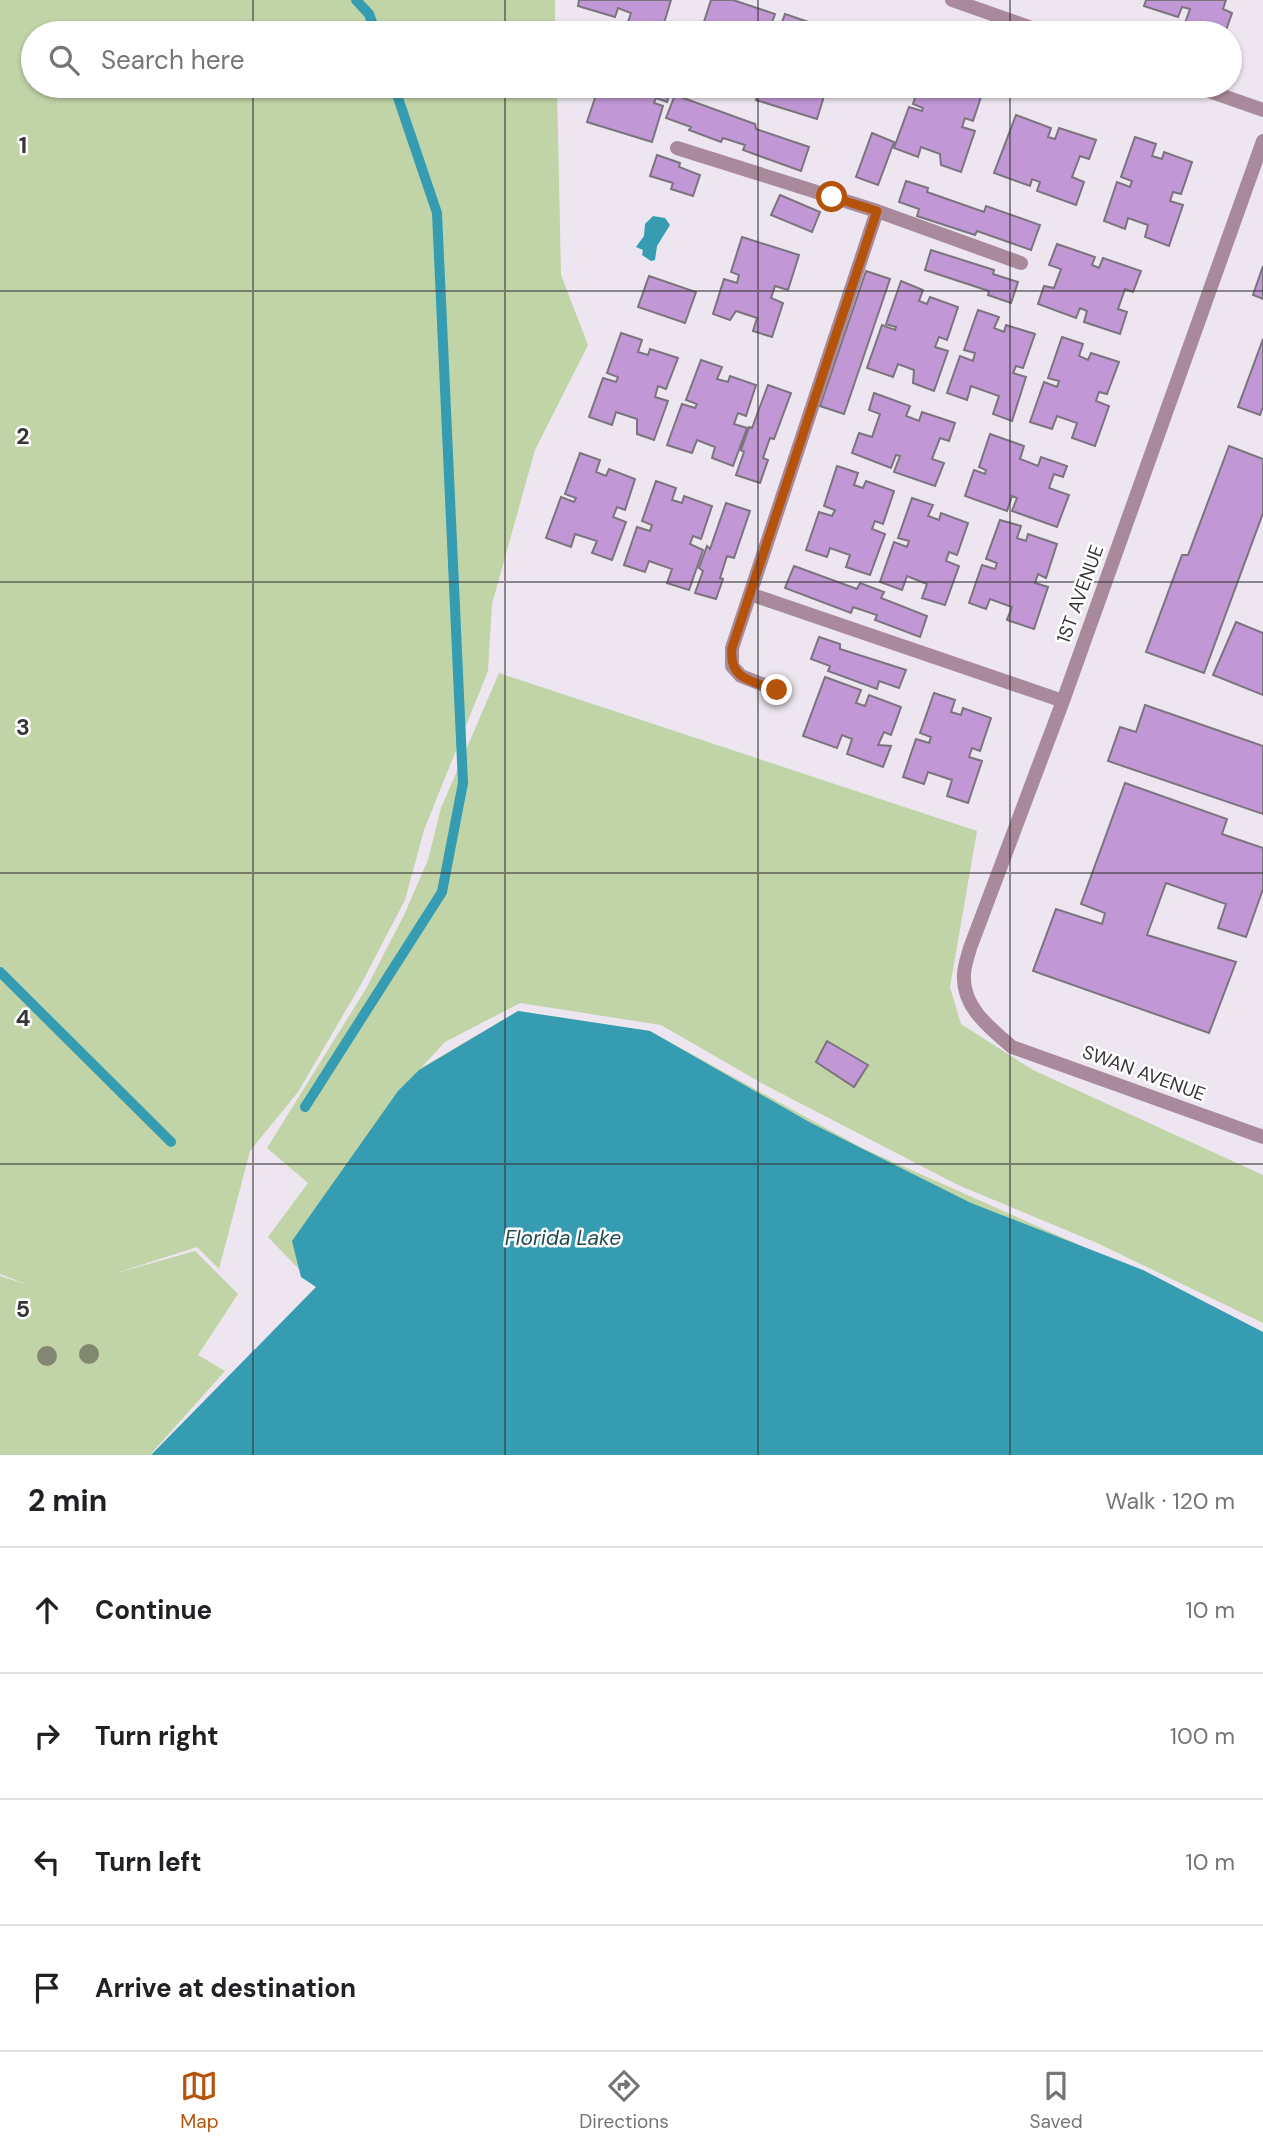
<!DOCTYPE html>
<html lang="en">
<head>
<meta charset="utf-8">
<style>
	body { margin:0; font-family:"DM Sans",sans-serif; background:#f6f6f6; color:#202124 }
	.stop { position:absolute; width:21px; height:21px; margin:-16px; border:5px solid #b45309; border-radius:50%; background:#fff }
	.stop.end { background:#b45309; border-color:#fff; box-shadow:0 2px 7px #0008 }
	.list { margin:0; padding:0; list-style:none }
	h2 { display:flex; justify-content:space-between; align-items:center; height:91px; margin:0; padding:0 28px; font-size:30px }
	h2 small { font-size:23px; font-weight:400; color:#757577 }
	.list li { display:grid; grid-template-columns:46px 1fr auto; gap:21px; align-items:center; box-sizing:border-box; height:126px; padding:0 28px; border-top:2px solid #e0e0e0 }
	.list b { display:block; font-size:26px; white-space:nowrap }
	.list em { font-size:23px; font-style:normal; color:#757577 }
	.icon { flex:none; width:38px; height:38px; fill:none; stroke:currentColor; stroke-width:2; stroke-linecap:round; stroke-linejoin:round }
	.map { position:relative; flex:none; width:1263px; height:1455px; overflow:hidden }
	.search { position:absolute; background:#fff; box-shadow:0 2px 5px #0004; left:21px; right:21px; top:21px; height:77px; display:flex; align-items:center; gap:18px; box-sizing:border-box; padding:0 24px; border-radius:38px; color:#757577; font-size:26px }
	.sheet { height:595px; background:#fff }
	nav { display:flex; justify-content:space-around; align-items:center; box-sizing:border-box; height:98px; border-top:2px solid #e0e0e0; background:#fff; font-size:19px; color:#757577 }
	nav a { display:grid; justify-items:center; gap:4px }
	nav .on { color:#b45309 }
	.map>svg:first-child { display:block }
</style>
</head>
<body>
<div class="map">
<svg width="1263" height="1455" viewBox="0 0 1263 1455">
	<rect width="100%" height="100%" fill="#ede6f0"/>
	<!-- green -->
	<path fill="#c1d4a7" d="M 0,0 L 555,0 L 555,33 L 33,33 L 33,86 L 557,86 L 561,275 L 588,345 L 535,450 L 492,604 L 488,671 L 424,830 L 405,900 L 359,988 L 298,1092 L 250,1151 L 219,1269 L 197,1247 L 113,1274 L 195,1251 L 238,1294 L 198,1355 L 225,1371 L 150,1455 L 0,1455 L 0,1276 L 28,1285 L 0,1274 Z
		M 499,673 L 977,831 L 950,987 L 961,1024 L 1033,1070 L 1263,1175 L 1263,1323 L 1097,1243 L 958,1185 L 765,1085 L 661,1025 L 520,1003 L 445,1042 L 421,1068 L 518,1011 L 650,1031 L 862,1148 L 1187,1293 L 1193,1455 L 161,1455 L 316,1287 L 268,1237 L 308,1183 L 267,1148 L 367,987 L 404,915 L 428,860 L 441,808 Z"/>
	<!-- water -->
	<path fill="#359cb1" d="M 653,216 L 665,218 L 670,225 L 657,246 L 655,260 L 651,261 L 642,255 L 643,250 L 636,247 L 644,236 L 645,224 Z
		M 518,1011 L 650,1031 L 811,1123 L 971,1203 L 1143,1270 L 1263,1332 L 1263,1455 L 151,1455 L 316,1287 L 301,1277 L 292,1241 L 398,1091 L 419,1070 Z"/>
	<g fill="none" stroke-linecap="round" stroke-linejoin="round">
		<!-- stream -->
		<path stroke="#359cb1" stroke-width="10" d="M 356,0 L 369,14 L 376,33
			M 0,972 L 171,1142
			M 305,1107 L 442,892 L 463,783 L 437,213 L 394,86"/>
	</g>
	<!-- building -->
	<path fill="#c198d5" stroke="#7b747e" stroke-width="2" d="M 579,0 L 671,0 L 661,33 L 628,22 L 631,13 L 618,8 L 615,17 L 578,6 Z
		M 711,0 L 733,0 L 775,14 L 768,33 L 711,33 L 712,31 L 702,28 Z
		M 1146,0 L 1226,0 L 1223,9 L 1232,13 L 1225,33 L 1216,33 L 1185,23 L 1190,9 L 1182,7 L 1178,17 L 1144,6 Z
		M 785,14 L 809,22 L 805,33 L 778,33 Z
		M 599,86 L 612,88 L 613,86 L 672,86 L 667,102 L 656,98 L 654,103 L 663,106 L 652,142 L 587,122 Z
		M 714,86 L 747,86 L 744,95 Z
		M 760,86 L 827,86 L 817,119 L 756,100 Z
		M 919,86 L 984,88 L 973,121 L 965,118 L 962,127 L 975,131 L 961,172 L 941,165 L 940,154 L 921,147 L 918,157 L 894,148 L 909,107 L 922,111 L 923,108 L 913,104 Z
		M 675,95 L 755,124 L 756,129 L 809,147 L 801,171 L 743,150 L 745,145 L 723,138 L 721,142 L 689,130 L 691,127 L 666,118 Z
		M 1016,115 L 1051,128 L 1048,137 L 1055,139 L 1059,128 L 1096,140 L 1089,159 L 1080,156 L 1072,177 L 1084,182 L 1076,205 L 1037,191 L 1040,182 L 1032,179 L 1030,186 L 994,173 Z
		M 872,133 L 894,142 L 878,185 L 856,177 Z
		M 1135,137 L 1156,144 L 1152,156 L 1162,159 L 1164,152 L 1192,162 L 1181,194 L 1173,192 L 1170,201 L 1183,205 L 1169,246 L 1145,237 L 1148,225 L 1128,218 L 1125,229 L 1104,221 L 1117,182 L 1130,187 L 1132,181 L 1121,177 Z
		M 657,155 L 680,163 L 679,167 L 700,175 L 693,196 L 671,189 L 673,183 L 650,176 Z
		M 906,181 L 928,188 L 927,192 L 984,212 L 986,206 L 1040,225 L 1031,250 L 977,231 L 975,235 L 917,216 L 919,209 L 899,202 Z
		M 780,195 L 820,212 L 812,232 L 771,215 Z
		M 742,237 L 799,255 L 788,290 L 775,286 L 771,298 L 783,303 L 772,337 L 753,331 L 757,318 L 736,311 L 730,320 L 713,314 L 724,279 L 737,283 L 739,275 L 731,272 Z
		M 1057,244 L 1095,257 L 1092,265 L 1099,268 L 1103,258 L 1141,271 L 1133,292 L 1125,289 L 1118,309 L 1127,312 L 1120,334 L 1084,322 L 1087,311 L 1080,308 L 1076,318 L 1038,304 L 1044,286 L 1054,288 L 1061,269 L 1049,265 Z
		M 931,250 L 994,270 L 993,274 L 1018,282 L 1011,303 L 988,295 L 989,291 L 925,270 Z
		M 1263,266 L 1263,299 L 1253,295 Z
		M 866,271 L 890,279 L 844,414 L 820,406 Z
		M 649,276 L 696,292 L 685,323 L 638,307 Z
		M 901,281 L 923,290 L 919,301 L 927,304 L 930,297 L 958,307 L 947,340 L 939,337 L 935,347 L 948,351 L 934,391 L 913,383 L 914,370 L 898,364 L 893,377 L 867,368 L 882,325 L 895,330 L 896,327 L 886,324 Z
		M 978,310 L 999,317 L 994,328 L 1004,332 L 1006,325 L 1035,334 L 1023,368 L 1016,366 L 1013,373 L 1026,377 L 1012,421 L 993,414 L 999,396 L 971,386 L 967,400 L 947,393 L 960,356 L 973,361 L 975,353 L 964,350 Z
		M 621,333 L 642,340 L 638,352 L 648,355 L 650,349 L 678,358 L 666,389 L 658,386 L 655,397 L 668,401 L 654,440 L 637,434 L 637,419 L 616,412 L 612,425 L 589,417 L 603,378 L 616,382 L 618,377 L 607,373 Z
		M 1062,337 L 1083,344 L 1079,356 L 1088,360 L 1091,353 L 1119,362 L 1107,394 L 1099,392 L 1096,401 L 1109,406 L 1095,446 L 1072,438 L 1077,423 L 1057,416 L 1052,429 L 1030,422 L 1044,382 L 1057,387 L 1059,381 L 1048,378 Z
		M 1263,339 L 1263,407 L 1260,415 L 1238,407 Z
		M 701,360 L 722,367 L 717,379 L 728,382 L 730,376 L 756,385 L 746,416 L 738,413 L 734,424 L 747,428 L 733,466 L 712,458 L 715,447 L 697,440 L 692,453 L 667,445 L 682,404 L 695,408 L 697,404 L 686,400 Z
		M 768,385 L 791,393 L 774,439 L 770,438 L 763,458 L 768,460 L 760,483 L 736,475 L 744,452 L 741,450 L 749,427 L 752,428 Z
		M 874,393 L 910,406 L 906,416 L 919,421 L 922,412 L 955,423 L 949,441 L 940,438 L 932,459 L 944,463 L 935,486 L 894,472 L 900,456 L 896,455 L 891,468 L 852,453 L 859,433 L 872,437 L 880,414 L 869,410 Z
		M 990,434 L 1024,446 L 1020,459 L 1038,466 L 1041,457 L 1067,466 L 1063,477 L 1054,474 L 1049,488 L 1069,495 L 1057,527 L 1012,511 L 1017,498 L 1012,496 L 1007,511 L 965,496 L 974,470 L 985,474 L 986,470 L 979,467 Z
		M 1229,446 L 1263,459 L 1263,513 L 1204,673 L 1146,652 L 1182,555 L 1188,555 Z
		M 580,453 L 600,460 L 596,472 L 606,476 L 609,469 L 635,479 L 625,510 L 617,507 L 613,517 L 626,522 L 612,560 L 592,553 L 597,541 L 575,534 L 571,547 L 546,538 L 561,497 L 574,502 L 576,498 L 565,494 Z
		M 837,466 L 858,473 L 854,485 L 863,488 L 866,481 L 894,491 L 883,524 L 875,521 L 872,529 L 885,534 L 870,575 L 846,567 L 850,555 L 830,548 L 827,557 L 806,550 L 819,512 L 832,516 L 835,510 L 824,506 Z
		M 656,481 L 676,488 L 672,500 L 682,503 L 684,496 L 712,506 L 701,539 L 693,536 L 690,544 L 703,550 L 689,590 L 667,583 L 672,569 L 649,561 L 645,572 L 624,565 L 637,527 L 650,531 L 652,525 L 642,521 Z
		M 912,498 L 933,505 L 928,516 L 939,520 L 941,513 L 968,523 L 957,555 L 949,552 L 946,561 L 959,566 L 945,605 L 922,598 L 927,584 L 907,576 L 902,590 L 880,582 L 894,542 L 907,547 L 909,541 L 898,538 Z
		M 726,503 L 750,511 L 734,558 L 727,556 L 720,578 L 723,579 L 716,599 L 695,593 L 703,571 L 699,568 L 707,546 L 710,549 Z
		M 1000,520 L 1021,526 L 1017,538 L 1026,541 L 1028,534 L 1057,544 L 1046,578 L 1038,574 L 1035,583 L 1048,587 L 1034,629 L 1007,620 L 1012,607 L 990,599 L 986,609 L 969,603 L 982,565 L 995,569 L 997,563 L 986,559 Z
		M 794,566 L 857,589 L 860,583 L 884,592 L 881,598 L 927,616 L 920,637 L 875,620 L 877,615 L 853,607 L 851,613 L 785,588 Z
		M 1236,622 L 1263,633 L 1263,695 L 1213,675 Z
		M 819,637 L 840,644 L 840,649 L 906,670 L 899,688 L 879,681 L 877,689 L 828,671 L 830,666 L 811,659 Z
		M 825,677 L 861,690 L 856,703 L 865,706 L 869,695 L 901,707 L 891,735 L 884,732 L 878,745 L 891,746 L 883,767 L 847,754 L 852,739 L 842,735 L 837,748 L 803,736 Z
		M 934,693 L 955,700 L 951,712 L 961,715 L 963,708 L 991,718 L 980,751 L 972,748 L 969,757 L 982,761 L 968,803 L 947,796 L 952,780 L 928,772 L 924,784 L 903,777 L 916,739 L 929,743 L 931,737 L 920,733 Z
		M 1145,705 L 1263,746 L 1263,814 L 1108,761 L 1120,727 L 1136,732 Z
		M 1125,783 L 1227,819 L 1222,834 L 1263,848 L 1263,889 L 1246,937 L 1218,928 L 1226,904 L 1166,883 L 1147,935 L 1236,962 L 1209,1033 L 1033,971 L 1056,909 L 1102,924 L 1105,913 L 1081,904 Z
		M 827,1041 L 868,1065 L 854,1087 L 816,1062 Z"/>
	<g fill="none" stroke-linecap="round" stroke-linejoin="round">
		<!-- street -->
		<path stroke="#a98a9a" stroke-width="14" d="M 952,0 L 1046,33
			M 1194,86 L 1263,110
			M 1263,141 L 1063,701 L 970,948 C 968,956 964,966 964,975 C 962,1007 990,1028 1012,1047 L 1263,1137
			M 677,148 L 877,211
			M 750,594 L 877,211 L 1021,263
			M 777,690 L 741,676 L 732,666 L 732,648 L 750,594 L 1063,701"/>
	</g>
	<!-- trees -->
	<g fill="#828870">
		<circle cx="89" cy="1354" r="10"/>
		<circle cx="47" cy="1356" r="10"/>
	</g>
	<g fill="none" stroke-linecap="round" stroke-linejoin="round">
		<!-- route -->
		<path stroke="#b45309" stroke-width="9" d="M 777,690 C 753,681 728,680 732,648 L 877,211 L 832,197"/>
	</g>
	<!-- grid -->
	<path fill="none" stroke="#383539" stroke-width="2" stroke-opacity="0.55" d="M 253,0 L 253,33M 505,0 L 505,33M 758,0 L 758,33M 1010,0 L 1010,33M 253,86 L 253,1455M 505,86 L 505,1455M 758,86 L 758,1455M 1010,86 L 1010,1455M 0,291 L 1263,291M 0,582 L 1263,582M 0,873 L 1263,873M 0,1164 L 1263,1164"/>
	<g text-anchor="middle" dominant-baseline="central" stroke-width="5" stroke-linejoin="round" paint-order="stroke">
		<!-- street labels -->
		<g font-size="19" fill="#383539" stroke="#fff">
			<text transform="translate(1080 594) rotate(-70)">1ST AVENUE</text>
			<text transform="translate(1144 1073) rotate(20)">SWAN AVENUE</text>
		</g>
		<!-- water labels -->
		<g font-size="21" font-style="italic" fill="#1e4a53" stroke="#fff">
			<text x="563" y="1238">Florida Lake</text>
		</g>
	</g>
	<g font-size="23" text-anchor="middle" font-weight="bold" fill="#383539" stroke="#fff" stroke-width="5" stroke-linejoin="round" paint-order="stroke">
		<text x="23" y="153">1</text>
		<text x="23" y="444">2</text>
		<text x="23" y="735">3</text>
		<text x="23" y="1026">4</text>
		<text x="23" y="1317">5</text>
	</g>
</svg>
<div class="stop" style="left:832px;top:197px"></div>
<div class="stop end" style="left:777px;top:690px"></div>
<div class="search"><svg class="icon" aria-label="search" viewBox="0 0 24 24"><circle cx="10" cy="10" r="6"/><path d="M15 15l6 6"/></svg>Search here</div>
</div>
<section class="sheet">
<h2>2 min<small>Walk · 120 m</small></h2>
<ul class="list">
<li><svg class="icon" aria-label="ahead" viewBox="0 0 24 24"><path d="M12 20V5M6 11l6-6 6 6"/></svg><div><b>Continue</b></div><em>10 m</em></li>
<li><svg class="icon" aria-label="right" viewBox="0 0 24 24"><path d="M7 20v-9h11M14 6l5 5-5 5"/></svg><div><b>Turn right</b></div><em>100 m</em></li>
<li><svg class="icon" aria-label="left" viewBox="0 0 24 24"><path d="M17 20v-9H6M10 6l-5 5 5 5"/></svg><div><b>Turn left</b></div><em>10 m</em></li>
<li><svg class="icon" aria-label="arrive" viewBox="0 0 24 24"><path d="M6 21V4h12l-3 4 3 4H6"/></svg><div><b>Arrive at destination</b></div></li>
</ul>
</section>
<nav>
<a class="on"><svg class="icon" aria-label="map" viewBox="0 0 24 24"><path d="M3 6l6-2 6 2 6-2v14l-6 2-6-2-6 2zM9 4v14M15 6v14"/></svg>Map</a>
<a><svg class="icon" aria-label="directions" viewBox="0 0 24 24"><path d="M12 3l9 9-9 9-9-9zM9 14v-3h6M13 9l2 2-2 2"/></svg>Directions</a>
<a><svg class="icon" aria-label="saved" viewBox="0 0 24 24"><path d="M7 4h10v16l-5-4-5 4z"/></svg>Saved</a>
</nav>
</body>
</html>
